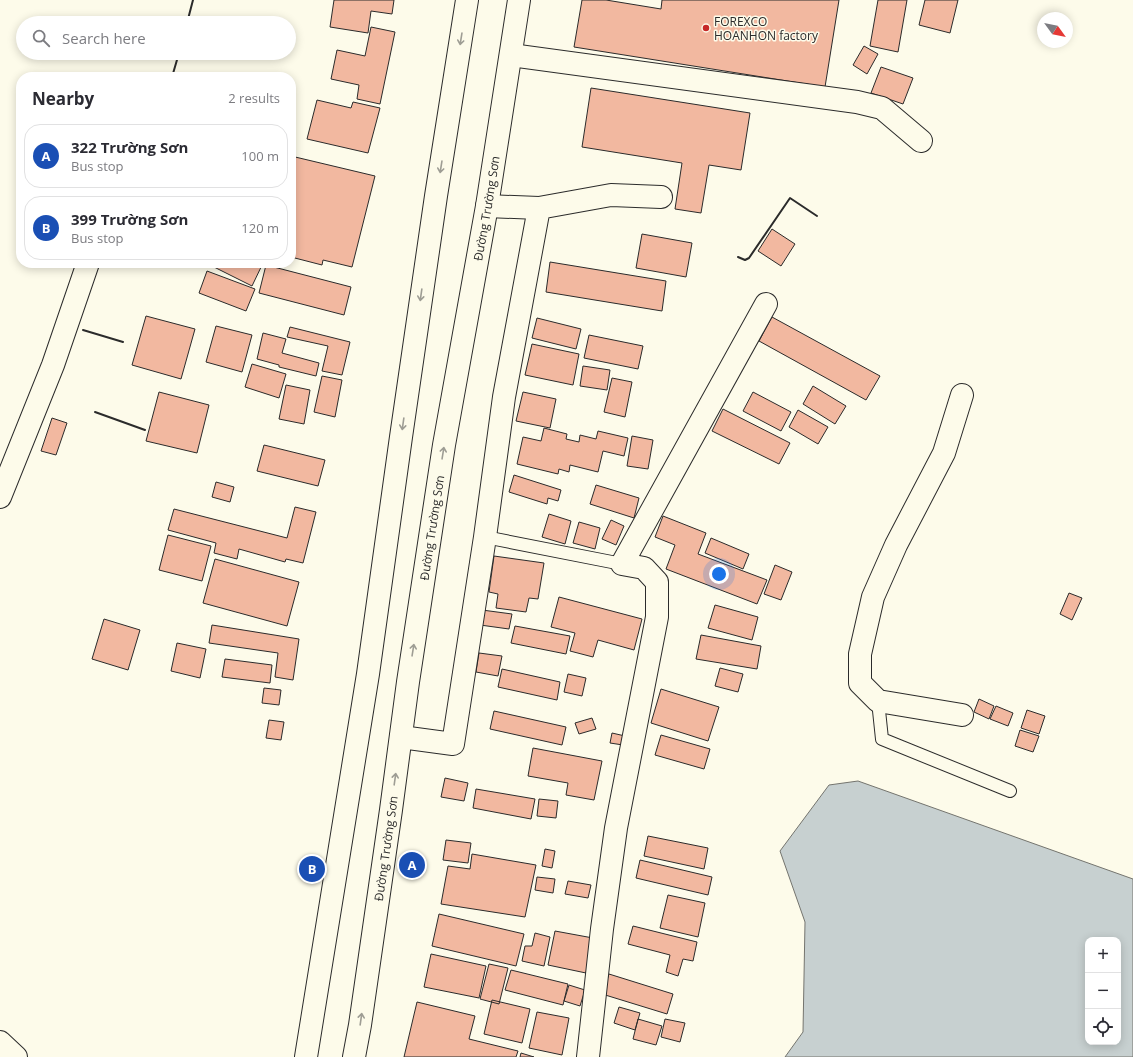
<!DOCTYPE html>
<html lang="en">
<head>
<meta charset="utf-8">
<style>
	body { margin:0; font-family:"Open Sans",sans-serif; background:#f2f2f3; color:#2b2b33 }
	.controls { position:absolute; right:12px; bottom:12px; display:grid; overflow:hidden; border-radius:8px; box-shadow:0 2px 10px #0003 }
	.controls button { width:36px; height:36px; display:grid; place-items:center; padding:0; border:0; border-bottom:1px solid #e1e1e2; background:#fff; color:#2b2b33; font:20px sans-serif }
	.compass { position:absolute; left:1037px; top:12px; width:36px; height:36px; border-radius:50%; background:#fff; box-shadow:0 2px 10px #0003; rotate:123deg }
	.you { position:absolute; left:719px; top:574px; width:14px; height:14px; margin:-10px; border:3px solid #fff; border-radius:50%; background:#1a73e8; box-shadow:0 0 0 6px #1a73e833 }
	.badge { display:grid; place-items:center; width:26px; height:26px; border-radius:50%; background:#c62828; color:#fff; font-size:13px; font-weight:700 }
	.pin { position:absolute; translate:-50% -50%; border:2px solid #fff; box-shadow:0 1px 4px #0006 }
	.list { margin:0; padding:0; list-style:none }
	h2 { display:flex; justify-content:space-between; align-items:center; height:52px; margin:0; padding:0 16px; font-size:17px }
	h2 small { font-size:13px; font-weight:400; color:#7c7c81 }
	.list li { display:grid; grid-template-columns:26px 1fr auto; gap:12px; align-items:center; box-sizing:border-box; height:64px; margin:0 8px 8px; padding:0 8px; border:1px solid #e1e1e2; border-radius:16px }
	.list b { display:block; font-size:15px; white-space:nowrap }
	.list p { margin:0; font-size:13px; white-space:nowrap; color:#7c7c81 }
	.list em { font-size:13px; font-style:normal; color:#7c7c81 }
	.icon { flex:none; width:22px; height:22px; fill:none; stroke:currentColor; stroke-width:2; stroke-linecap:round; stroke-linejoin:round }
	.map { position:relative; flex:none; width:1133px; height:1057px; overflow:hidden }
	.search { position:absolute; background:#fff; box-shadow:0 2px 10px #0003; left:16px; top:16px; width:280px; height:44px; display:flex; align-items:center; gap:10px; box-sizing:border-box; padding:0 14px; border-radius:22px; color:#7c7c81; font-size:15px }
	.panel { position:absolute; background:#fff; box-shadow:0 2px 10px #0003; left:16px; top:72px; width:280px; height:196px; border-radius:16px }
	.map>svg:first-child { display:block }
</style>
</head>
<body>
<div class="map">
<svg width="1133" height="1057" viewBox="0 0 1133 1057">
	<rect width="100%" height="100%" fill="#fdfbea"/>
	<!-- water -->
	<path fill="#c7d0d0" stroke="#74746e" fill-rule="evenodd" d="M 858,781 L 1133,879 L 1133,1057 L 785,1057 L 803,1032 L 805,922 L 780,851 L 829,785 ZM 1088,940 L 1118,940 L 1118,1042 L 1088,1042 Z"/>
	<!-- building -->
	<path fill="#f2b8a0" stroke="#2b2b2b" d="M 334,0 L 394,0 L 392,14 L 371,11 L 368,33 L 330,27 Z
		M 582,0 L 606,0 L 661,9 L 662,0 L 839,0 L 825,87 L 574,47 Z
		M 878,0 L 907,0 L 898,52 L 870,46 Z
		M 925,0 L 958,0 L 950,33 L 919,25 Z
		M 371,27 L 395,32 L 380,104 L 357,99 L 359,85 L 331,79 L 337,50 L 365,56 Z
		M 864,46 L 878,54 L 867,74 L 853,65 Z
		M 881,67 L 913,78 L 903,104 L 871,93 Z
		M 591,88 L 750,113 L 741,170 L 709,165 L 701,213 L 675,209 L 682,163 L 582,147 Z
		M 317,100 L 351,108 L 353,102 L 380,108 L 368,153 L 307,139 Z
		M 291,156 L 375,176 L 352,267 L 323,260 L 322,265 L 291,257 Z
		M 772,229 L 795,244 L 781,266 L 758,251 Z
		M 642,234 L 692,243 L 686,277 L 636,268 Z
		M 550,262 L 666,281 L 662,311 L 546,292 Z
		M 216,263 L 263,263 L 252,286 L 214,267 Z
		M 266,265 L 351,287 L 344,315 L 259,293 Z
		M 207,271 L 255,289 L 246,311 L 199,293 Z
		M 146,316 L 195,329 L 181,379 L 132,365 Z
		M 772,317 L 880,376 L 866,400 L 759,341 Z
		M 537,318 L 581,329 L 576,349 L 532,338 Z
		M 216,326 L 252,335 L 242,372 L 206,362 Z
		M 290,327 L 350,342 L 342,375 L 322,371 L 328,346 L 287,337 Z
		M 263,333 L 286,339 L 282,353 L 319,363 L 316,376 L 279,367 L 279,365 L 257,359 Z
		M 589,335 L 643,346 L 638,369 L 584,358 Z
		M 532,344 L 579,354 L 573,385 L 525,375 Z
		M 252,364 L 286,374 L 279,398 L 245,387 Z
		M 583,366 L 610,370 L 607,390 L 580,386 Z
		M 322,376 L 342,380 L 335,417 L 314,412 Z
		M 612,378 L 632,382 L 625,417 L 604,412 Z
		M 286,385 L 310,390 L 304,424 L 279,419 Z
		M 813,386 L 846,406 L 835,424 L 803,404 Z
		M 159,392 L 209,405 L 197,453 L 146,441 Z
		M 523,392 L 556,399 L 550,428 L 516,421 Z
		M 753,392 L 791,412 L 781,431 L 743,411 Z
		M 723,409 L 790,443 L 779,464 L 712,431 Z
		M 798,410 L 828,427 L 818,444 L 789,427 Z
		M 52,418 L 67,423 L 56,455 L 41,451 Z
		M 544,428 L 567,434 L 566,439 L 579,442 L 580,435 L 596,439 L 598,431 L 628,438 L 624,456 L 603,451 L 598,472 L 570,465 L 569,472 L 559,469 L 558,474 L 517,464 L 523,437 L 541,441 Z
		M 632,436 L 653,440 L 648,469 L 627,466 Z
		M 264,445 L 325,460 L 318,486 L 257,471 Z
		M 514,475 L 561,490 L 558,501 L 548,498 L 547,504 L 509,492 Z
		M 216,482 L 234,487 L 230,502 L 212,497 Z
		M 596,485 L 639,498 L 634,518 L 590,504 Z
		M 295,507 L 316,512 L 303,563 L 286,559 L 285,562 L 239,549 L 237,559 L 214,553 L 216,543 L 168,530 L 174,509 L 287,538 Z
		M 549,514 L 571,521 L 565,544 L 542,537 Z
		M 663,516 L 706,533 L 698,554 L 767,580 L 757,604 L 666,569 L 675,545 L 655,537 Z
		M 611,520 L 624,526 L 616,545 L 602,539 Z
		M 579,522 L 600,528 L 595,549 L 573,543 Z
		M 168,535 L 211,546 L 202,581 L 159,570 Z
		M 711,538 L 749,554 L 743,569 L 705,553 Z
		M 494,556 L 544,563 L 538,599 L 529,598 L 526,612 L 496,608 L 498,594 L 489,592 Z
		M 215,559 L 299,582 L 287,626 L 203,603 Z
		M 775,565 L 792,572 L 781,600 L 764,594 Z
		M 1069,593 L 1082,598 L 1072,620 L 1060,614 Z
		M 559,597 L 642,619 L 634,650 L 598,640 L 593,657 L 570,651 L 575,633 L 551,627 Z
		M 715,605 L 758,617 L 752,640 L 708,628 Z
		M 482,610 L 512,614 L 509,629 L 480,625 Z
		M 104,619 L 140,630 L 128,670 L 92,659 Z
		M 212,625 L 299,639 L 293,680 L 275,677 L 278,653 L 209,643 Z
		M 515,626 L 570,636 L 566,654 L 511,643 Z
		M 701,635 L 761,646 L 757,669 L 696,659 Z
		M 177,643 L 206,649 L 200,678 L 171,671 Z
		M 479,653 L 502,656 L 498,676 L 476,672 Z
		M 225,659 L 272,665 L 270,683 L 222,677 Z
		M 720,668 L 743,674 L 738,692 L 715,686 Z
		M 502,669 L 560,682 L 557,700 L 498,687 Z
		M 568,674 L 586,678 L 582,696 L 564,692 Z
		M 264,688 L 281,690 L 279,705 L 262,703 Z
		M 661,689 L 719,707 L 708,741 L 651,723 Z
		M 979,699 L 994,706 L 989,719 L 974,712 Z
		M 996,706 L 1013,713 L 1008,726 L 990,719 Z
		M 1027,710 L 1045,716 L 1039,734 L 1021,728 Z
		M 494,711 L 566,727 L 562,745 L 490,729 Z
		M 592,718 L 596,729 L 579,734 L 575,723 Z
		M 269,720 L 284,722 L 281,740 L 266,738 Z
		M 1020,730 L 1039,736 L 1033,752 L 1015,746 Z
		M 612,733 L 625,736 L 623,745 L 610,743 Z
		M 661,735 L 710,749 L 704,769 L 655,755 Z
		M 533,748 L 602,761 L 594,800 L 566,795 L 568,783 L 528,776 Z
		M 445,778 L 468,783 L 464,801 L 441,797 Z
		M 476,789 L 535,799 L 531,819 L 473,808 Z
		M 539,799 L 558,801 L 556,818 L 537,816 Z
		M 648,836 L 708,848 L 704,869 L 644,856 Z
		M 446,840 L 471,843 L 468,863 L 443,860 Z
		M 545,849 L 555,851 L 552,868 L 542,866 Z
		M 472,854 L 536,865 L 525,917 L 441,904 L 448,866 L 470,869 Z
		M 640,860 L 712,877 L 708,895 L 636,878 Z
		M 537,877 L 555,879 L 553,893 L 535,890 Z
		M 568,881 L 591,885 L 588,898 L 565,894 Z
		M 668,895 L 705,903 L 698,937 L 660,928 Z
		M 439,914 L 524,934 L 516,966 L 432,946 Z
		M 633,926 L 697,942 L 693,961 L 683,959 L 678,976 L 666,972 L 670,955 L 628,944 Z
		M 555,931 L 593,938 L 586,973 L 548,965 Z
		M 535,933 L 550,937 L 544,966 L 522,961 L 525,946 L 532,946 Z
		M 431,954 L 486,966 L 479,998 L 424,987 Z
		M 489,964 L 508,968 L 499,1004 L 480,999 Z
		M 511,970 L 568,984 L 563,1005 L 505,990 Z
		M 609,974 L 673,994 L 667,1014 L 602,994 Z
		M 569,985 L 585,990 L 580,1006 L 564,1001 Z
		M 492,1000 L 530,1009 L 522,1043 L 484,1034 Z
		M 417,1002 L 475,1016 L 469,1039 L 518,1051 L 516,1057 L 404,1057 Z
		M 619,1007 L 640,1013 L 635,1030 L 614,1023 Z
		M 537,1012 L 569,1018 L 562,1055 L 529,1048 Z
		M 638,1019 L 662,1026 L 656,1045 L 633,1039 Z
		M 665,1019 L 685,1023 L 680,1042 L 661,1037 Z
		M 521,1053 L 534,1057 L 520,1057 Z"/>
	<g fill="none" stroke-linecap="round" stroke-linejoin="round">
		<defs>
			<path id="lane" d="M 485,537 L 622,564
				M 878,701 L 882,739 L 1010,791"/>
			<path id="street" d="M 511,55 L 857,102 L 882,108 L 921,141
				M 539,208 L 611,195 L 661,197
				M 962,395 L 944,453 L 896,545 L 873,597 L 860,654 L 860,683 L 878,701 L 962,715
				M 0,497 L 53,365 L 88,263
				M 401,737 L 453,744 L 485,537 L 504,397 L 539,208 L 487,206
				M 0,1042 L 16,1057
				M 588,1057 L 602,929 L 616,828 L 657,617 L 657,582 L 644,568 L 622,564 L 766,304"/>
			<g id="highway">
				<path d="M 306,1057 L 368,674 L 401,437 L 436,196 L 467,0"/>
				<path id="s1" d="M 354,1057 L 360,1025 L 391,810 L 408,682 L 444,445 L 487,206 L 519,0"/>
			</g>
		</defs>
		<!-- lane casing -->
		<use href="#lane" stroke="#2b2b2b" stroke-width="14"/>
		<!-- street casing -->
		<use href="#street" stroke="#2b2b2b" stroke-width="24"/>
		<!-- highway casing -->
		<use href="#highway" stroke="#2b2b2b" stroke-width="24"/>
		<!-- lane -->
		<use href="#lane" stroke="#fdfbea" stroke-width="12"/>
		<!-- street -->
		<use href="#street" stroke="#fdfbea" stroke-width="22"/>
		<!-- highway -->
		<use href="#highway" stroke="#fdfbea" stroke-width="22"/>
		<!-- wall -->
		<path stroke="#2b2b2b" stroke-width="2" d="M 187,23 L 193,0
			M 172,77 L 179,53
			M 738,257 L 745,260 L 749,258 L 790,198 L 817,216
			M 83,330 L 123,342
			M 95,412 L 145,430"/>
	</g>
	<!-- one-way arrows -->
	<defs><path id="oneway-shaft" d="M-6 0H5M1.5-3L5.5 0L1.5 3" fill="none" stroke-width="1.6" stroke-linecap="round" stroke-linejoin="round"/></defs>
	<g stroke="#9e9d94">
		<use href="#oneway-shaft" transform="translate(461 39) rotate(99)"/>
		<use href="#oneway-shaft" transform="translate(441 167) rotate(99)"/>
		<use href="#oneway-shaft" transform="translate(421 295) rotate(98)"/>
		<use href="#oneway-shaft" transform="translate(403 424) rotate(98)"/>
		<use href="#oneway-shaft" transform="translate(443 453) rotate(-81)"/>
		<use href="#oneway-shaft" transform="translate(413 650) rotate(-81)"/>
		<use href="#oneway-shaft" transform="translate(395 779) rotate(-82)"/>
		<use href="#oneway-shaft" transform="translate(361 1019) rotate(-82)"/>
	</g>
	<!-- markers -->
	<circle fill="#c62828" stroke="#fdfbea" stroke-width="1.5" cx="706" cy="28" r="4"/>
	<g text-anchor="middle" dominant-baseline="central" stroke-width="3" stroke-linejoin="round" paint-order="stroke">
		<!-- poi labels -->
		<g font-size="12" fill="#2b2b2b" stroke="#fdfbea" text-anchor="start">
			<text x="714" y="21">FOREXCO<tspan x="714" dy="14">HOANHON factory</tspan></text>
		</g>
		<!-- street labels -->
		<g font-size="12" fill="#2b2b2b" stroke="#fdfbea">
			<text stroke="none"><textPath href="#s1" startOffset="859">Đường Trường Sơn</textPath></text>
			<text stroke="none"><textPath href="#s1" startOffset="535">Đường Trường Sơn</textPath></text>
			<text stroke="none"><textPath href="#s1" startOffset="211">Đường Trường Sơn</textPath></text>
		</g>
	</g>
</svg>
<div class="controls">
<button>+</button>
<button>−</button>
<button><svg class="icon" aria-label="locate" viewBox="0 0 24 24"><circle cx="12" cy="12" r="6"/><path d="M12 2v4M12 18v4M2 12h4M18 12h4"/></svg></button>
</div>
<svg class="compass" viewBox="-18 -18 36 36"><path d="M0-13l5 13h-10z" fill="#e53935"/><path d="M0 13l5-13h-10z" fill="#7c7c81"/></svg>
<div class="you"></div>
<div class="pin badge" style="left:412px;top:865px;background:#1a4fb4">A</div>
<div class="pin badge" style="left:312px;top:869px;background:#1a4fb4">B</div>
<div class="search"><svg class="icon" aria-label="search" viewBox="0 0 24 24"><circle cx="10" cy="10" r="6"/><path d="M15 15l6 6"/></svg>Search here</div>
<section class="panel">
<h2>Nearby<small>2 results</small></h2>
<ul class="list">
<li><span class="badge" style="background:#1a4fb4">A</span><div><b>322 Trường Sơn</b><p>Bus stop</p></div><em>100 m</em></li>
<li><span class="badge" style="background:#1a4fb4">B</span><div><b>399 Trường Sơn</b><p>Bus stop</p></div><em>120 m</em></li>
</ul>
</section>
</div>
</body>
</html>
